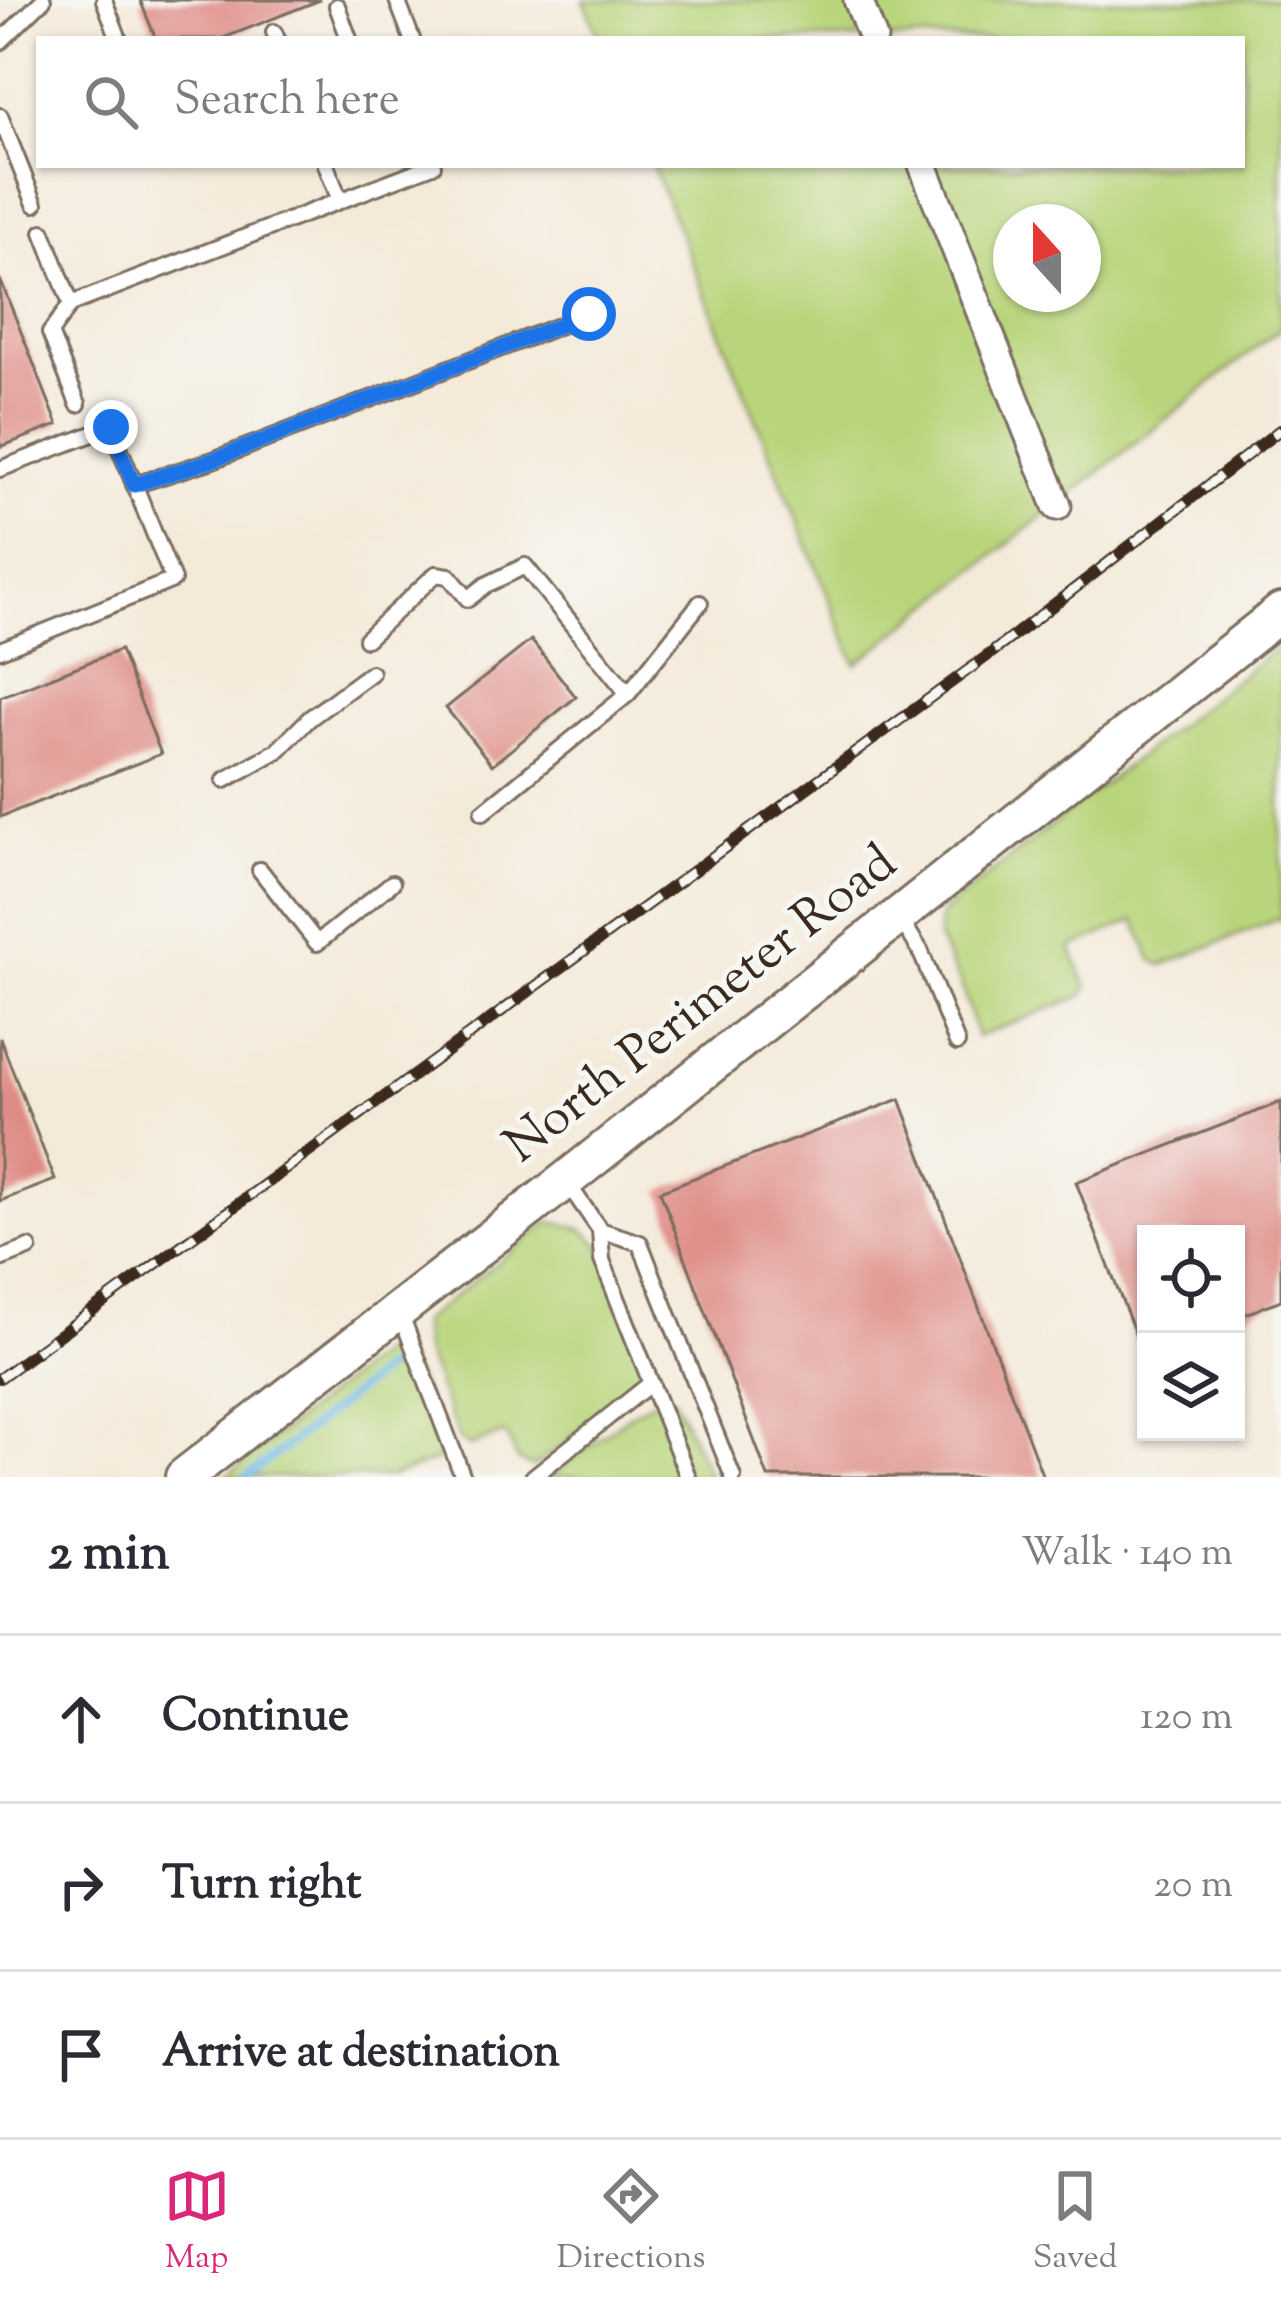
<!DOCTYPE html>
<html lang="en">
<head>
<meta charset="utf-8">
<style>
	body { margin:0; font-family:"Sorts Mill Goudy",serif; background:#f2f2f3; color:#2b2b33 }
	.controls { position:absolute; right:36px; bottom:36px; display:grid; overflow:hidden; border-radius:0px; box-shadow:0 3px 9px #0004 }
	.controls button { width:108px; height:108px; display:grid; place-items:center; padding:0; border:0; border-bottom:3px solid #e1e1e2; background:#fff; color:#2b2b33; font:60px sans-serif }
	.compass { position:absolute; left:993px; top:204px; width:108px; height:108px; border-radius:50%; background:#fff; box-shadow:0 3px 9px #0004; rotate:339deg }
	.stop { position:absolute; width:36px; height:36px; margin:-27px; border:9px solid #1a73e8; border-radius:50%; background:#fff }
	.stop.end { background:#1a73e8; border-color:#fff; box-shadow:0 3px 12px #0008 }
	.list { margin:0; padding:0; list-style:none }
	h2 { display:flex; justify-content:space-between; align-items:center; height:156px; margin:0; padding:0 48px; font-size:51px }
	h2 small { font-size:39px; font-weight:400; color:#7c7c81 }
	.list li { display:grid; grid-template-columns:78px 1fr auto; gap:36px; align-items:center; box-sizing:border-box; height:168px; padding:0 48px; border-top:3px solid #e1e1e2 }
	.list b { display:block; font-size:45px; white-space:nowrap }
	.list em { font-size:39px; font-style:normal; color:#7c7c81 }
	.icon { flex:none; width:66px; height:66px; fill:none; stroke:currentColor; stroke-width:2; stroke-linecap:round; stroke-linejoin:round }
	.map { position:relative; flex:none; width:1281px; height:1477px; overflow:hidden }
	.search { position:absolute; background:#fff; box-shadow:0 3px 9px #0004; left:36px; right:36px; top:36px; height:132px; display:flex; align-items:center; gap:30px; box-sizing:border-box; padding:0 42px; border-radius:0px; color:#7c7c81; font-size:45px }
	.sheet { height:660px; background:#fff }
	nav { display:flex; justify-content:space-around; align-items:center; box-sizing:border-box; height:168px; border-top:3px solid #e1e1e2; background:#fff; font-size:33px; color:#7c7c81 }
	nav a { display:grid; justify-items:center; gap:6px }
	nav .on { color:#db2777 }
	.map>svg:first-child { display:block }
</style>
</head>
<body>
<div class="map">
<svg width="1281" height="1477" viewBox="0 0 1281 1477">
	<rect width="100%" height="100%" fill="#f6f6f2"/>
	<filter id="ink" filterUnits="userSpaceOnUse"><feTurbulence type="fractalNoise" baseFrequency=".00833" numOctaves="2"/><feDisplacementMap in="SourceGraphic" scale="24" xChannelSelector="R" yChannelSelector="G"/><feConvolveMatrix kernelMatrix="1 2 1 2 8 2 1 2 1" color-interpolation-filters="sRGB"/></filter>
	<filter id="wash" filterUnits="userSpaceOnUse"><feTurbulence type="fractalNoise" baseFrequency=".004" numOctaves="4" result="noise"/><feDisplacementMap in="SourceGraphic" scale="48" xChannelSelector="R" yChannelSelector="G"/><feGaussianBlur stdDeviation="2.7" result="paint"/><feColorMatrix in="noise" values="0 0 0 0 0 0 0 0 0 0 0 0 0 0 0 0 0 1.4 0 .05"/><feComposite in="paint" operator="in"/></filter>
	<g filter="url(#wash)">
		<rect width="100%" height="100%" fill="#f4ead9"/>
		<!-- green -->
		<path fill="#b9d57b" stroke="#7a804c" stroke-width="3" fill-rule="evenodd" d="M 584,0 L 1281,0 L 1281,328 L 856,664 L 652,165 L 1242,165 L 1242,39 L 600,39 ZM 1011,222 L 1083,222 L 1083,294 L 1011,294 Z
			M 1281,644 L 1281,918 L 1163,965 L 1152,960 L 1135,920 L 1071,948 L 1087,987 L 1084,995 L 977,1037 L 962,987 L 938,938 L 940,916 L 946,909 Z
			M 549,1222 L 573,1226 L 584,1230 L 599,1244 L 647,1347 L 644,1368 L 630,1393 L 533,1467 L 518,1460 L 507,1436 L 503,1434 L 469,1446 L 459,1440 L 424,1349 L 421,1322 Z
			M 383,1351 C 418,1354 431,1418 442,1447 L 439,1459 L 391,1477 L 225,1477 Z
			M 664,1394 L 673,1398 L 710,1477 L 549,1477 L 632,1413 Z"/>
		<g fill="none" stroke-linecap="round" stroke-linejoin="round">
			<!-- stream -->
			<path stroke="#6fb9e8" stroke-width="8" d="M 247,1477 L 393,1363"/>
		</g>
		<g id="blocks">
			<!-- building -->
			<path fill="#df8a84" d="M 140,0 L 320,0 L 221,39 L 156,39 Z
				M 0,279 L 58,425 L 0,447 Z
				M 531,640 L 576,697 L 492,765 L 446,708 Z
				M 120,650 L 161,754 L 0,817 L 0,697 Z
				M 0,1038 L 55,1180 L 0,1201 Z
				M 900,1099 L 1043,1477 L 768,1477 L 660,1191 Z
				M 1281,1102 L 1281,1300 L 1236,1318 L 1236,1234 L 1146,1234 L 1146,1362 L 1076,1182 Z"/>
		</g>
	</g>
	<g filter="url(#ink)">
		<use href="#blocks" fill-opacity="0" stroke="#7c6d5f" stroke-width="3"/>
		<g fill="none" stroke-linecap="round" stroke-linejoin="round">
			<defs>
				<path id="service" d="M 104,0 L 119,39
					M 397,0 L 412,39
					M 337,6 L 349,39
					M 274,32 L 277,39
					M 0,42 L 43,0
					M 0,116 L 35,204
					M 326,165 L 340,201
					M 43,232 L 71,304 L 433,165
					M 71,304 L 50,333 L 78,404
					M 0,469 L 111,427 L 173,580 L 0,650
					M 134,485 L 213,460 L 589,314
					M 366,639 L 436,574 L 449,576 L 468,599 L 486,585 L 525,566 L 628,694 L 700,603
					M 225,780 L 277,751 L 310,718 L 371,673
					M 483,812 L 628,694
					M 260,870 L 317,943 L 392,883
					M 901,920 L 920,950 L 957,1043
					M 600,1230 L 640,1243 L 733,1477
					M 0,1259 L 29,1248
					M 401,1315 L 463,1477
					M 651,1383 L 688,1477
					M 533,1477 L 651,1383 L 602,1260 L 600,1230 L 568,1184"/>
				<path id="minor" d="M 858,0 L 873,39
					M 923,165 L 1057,506"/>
				<path id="tertiary" d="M 184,1477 L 566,1180 L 1281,612"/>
			</defs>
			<!-- service casing -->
			<use href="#service" stroke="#7c6d5f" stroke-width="20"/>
			<!-- minor casing -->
			<use href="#minor" stroke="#7c6d5f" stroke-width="33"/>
			<!-- tertiary casing -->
			<use href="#tertiary" stroke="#7c6d5f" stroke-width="42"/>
			<!-- service -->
			<use href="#service" stroke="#fff" stroke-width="14"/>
			<!-- minor -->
			<use href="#minor" stroke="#fff" stroke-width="27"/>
			<!-- tertiary -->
			<use href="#tertiary" stroke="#fff" stroke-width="36"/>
			<defs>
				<path id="rail" d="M 0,1378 L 990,654 L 1281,429"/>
			</defs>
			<!-- rail casing -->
			<use href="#rail" stroke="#3b2a1e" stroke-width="12"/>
			<!-- rail -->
			<use href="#rail" stroke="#f6f6f2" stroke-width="8" stroke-dasharray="22" stroke-linecap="butt"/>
		</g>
	</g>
	<g fill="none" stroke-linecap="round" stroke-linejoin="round" filter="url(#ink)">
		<!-- route -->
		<path stroke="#1a73e8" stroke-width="15" d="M 111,427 L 134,485 L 213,460 L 589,314"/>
	</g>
	<g text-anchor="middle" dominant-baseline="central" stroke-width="10" stroke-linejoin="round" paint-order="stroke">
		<!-- street labels -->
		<g font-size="51" fill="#3b2a1e" stroke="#f6f6f2">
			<text transform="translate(702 1006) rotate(-38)">North Perimeter Road</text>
		</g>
	</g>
</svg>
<div class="controls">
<button><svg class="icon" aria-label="locate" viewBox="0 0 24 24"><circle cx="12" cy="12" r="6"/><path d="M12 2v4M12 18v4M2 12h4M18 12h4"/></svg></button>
<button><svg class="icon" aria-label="layers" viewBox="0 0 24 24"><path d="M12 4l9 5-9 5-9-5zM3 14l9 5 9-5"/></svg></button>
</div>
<svg class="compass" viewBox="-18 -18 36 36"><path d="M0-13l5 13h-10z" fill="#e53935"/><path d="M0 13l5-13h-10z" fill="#7c7c81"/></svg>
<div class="stop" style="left:589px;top:314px"></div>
<div class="stop end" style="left:111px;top:427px"></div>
<div class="search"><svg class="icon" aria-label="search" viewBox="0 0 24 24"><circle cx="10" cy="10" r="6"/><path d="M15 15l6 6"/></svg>Search here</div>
</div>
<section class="sheet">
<h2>2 min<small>Walk · 140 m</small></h2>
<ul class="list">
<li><svg class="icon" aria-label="ahead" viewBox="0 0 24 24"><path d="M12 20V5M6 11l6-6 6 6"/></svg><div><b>Continue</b></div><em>120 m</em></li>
<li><svg class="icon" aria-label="right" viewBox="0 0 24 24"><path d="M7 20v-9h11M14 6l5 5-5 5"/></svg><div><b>Turn right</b></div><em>20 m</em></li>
<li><svg class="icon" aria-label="arrive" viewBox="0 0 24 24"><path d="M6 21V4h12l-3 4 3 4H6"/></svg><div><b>Arrive at destination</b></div></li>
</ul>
</section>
<nav>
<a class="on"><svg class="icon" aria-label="map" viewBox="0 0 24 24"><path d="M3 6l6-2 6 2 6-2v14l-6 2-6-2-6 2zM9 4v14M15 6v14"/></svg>Map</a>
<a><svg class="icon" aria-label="directions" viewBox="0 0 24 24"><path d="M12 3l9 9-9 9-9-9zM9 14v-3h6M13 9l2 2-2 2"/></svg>Directions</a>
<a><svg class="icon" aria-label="saved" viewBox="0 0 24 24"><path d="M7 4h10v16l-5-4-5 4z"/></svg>Saved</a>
</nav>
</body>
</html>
